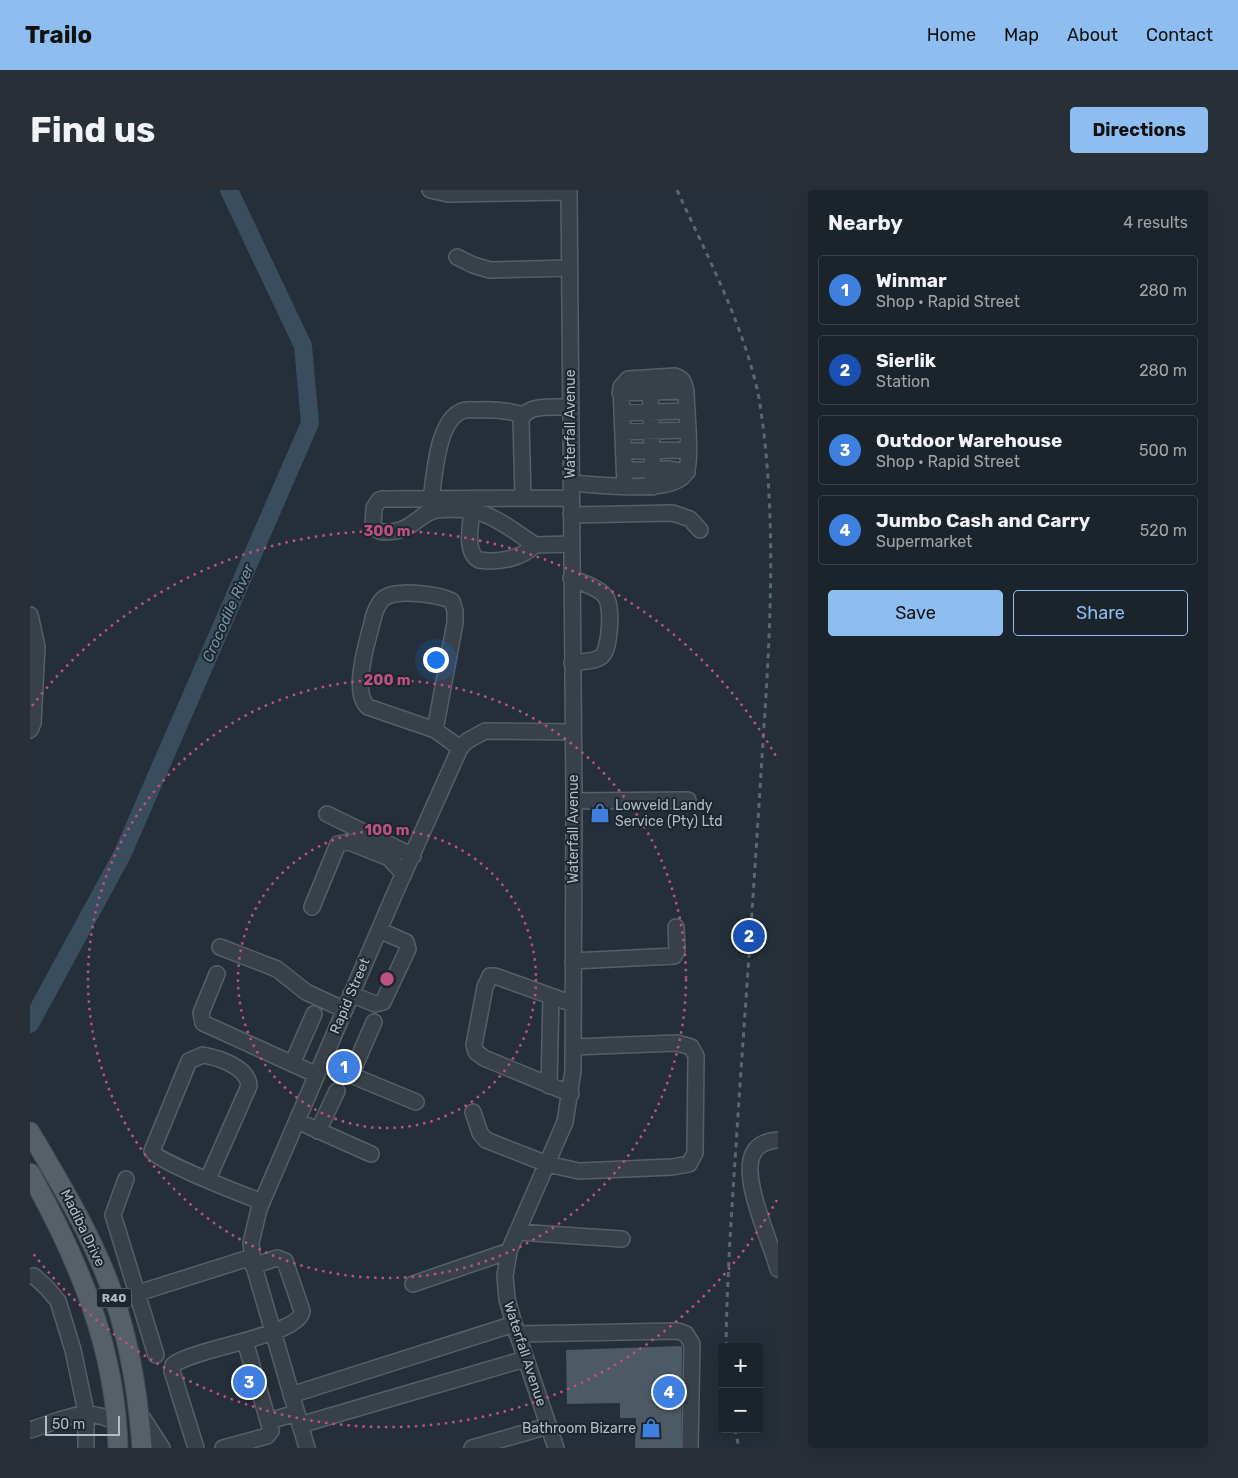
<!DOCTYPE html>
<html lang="en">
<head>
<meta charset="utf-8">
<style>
	body { margin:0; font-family:Rubik,sans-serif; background:#282f37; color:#f1f3f6 }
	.controls { position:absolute; right:15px; bottom:15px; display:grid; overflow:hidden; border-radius:5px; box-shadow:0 5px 20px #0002 }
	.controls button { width:45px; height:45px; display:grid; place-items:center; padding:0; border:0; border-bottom:1px solid #394047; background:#1b232b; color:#f1f3f6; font:25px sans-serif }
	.scale { position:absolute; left:15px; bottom:12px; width:75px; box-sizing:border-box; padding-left:5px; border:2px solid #b3bcc5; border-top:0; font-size:14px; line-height:18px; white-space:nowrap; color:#b3bcc5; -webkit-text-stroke:4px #1d262e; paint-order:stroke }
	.you { position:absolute; left:405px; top:469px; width:18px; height:18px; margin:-12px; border:4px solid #fff; border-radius:50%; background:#1a73e8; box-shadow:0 0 0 8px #1a73e833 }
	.badge { display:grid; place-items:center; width:32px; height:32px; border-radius:50%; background:#8ebeef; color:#fff; font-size:16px; font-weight:700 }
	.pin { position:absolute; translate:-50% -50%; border:2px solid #fff; box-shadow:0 1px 5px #0006 }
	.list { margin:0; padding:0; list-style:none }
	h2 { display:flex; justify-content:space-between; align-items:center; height:65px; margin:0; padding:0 20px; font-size:21px }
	h2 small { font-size:16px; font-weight:400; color:#a0a4a9 }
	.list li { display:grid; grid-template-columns:32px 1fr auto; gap:15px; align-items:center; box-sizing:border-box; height:70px; margin:0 10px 10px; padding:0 10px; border:1px solid #394047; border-radius:5px }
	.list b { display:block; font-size:19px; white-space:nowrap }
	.list p { margin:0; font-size:16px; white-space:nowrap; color:#a0a4a9 }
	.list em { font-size:16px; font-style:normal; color:#a0a4a9 }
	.actions { display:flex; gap:10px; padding:15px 20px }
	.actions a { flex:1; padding:11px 0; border:1px solid #8ebeef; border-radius:5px; text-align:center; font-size:18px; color:#8ebeef }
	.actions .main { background:#8ebeef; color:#111 }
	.map { position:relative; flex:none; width:748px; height:1258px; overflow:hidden; border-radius:5px }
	header { display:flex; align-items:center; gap:30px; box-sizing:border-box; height:70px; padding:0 25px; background:#8ebeef; color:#111 }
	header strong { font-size:24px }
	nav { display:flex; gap:28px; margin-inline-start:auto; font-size:18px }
	.intro { display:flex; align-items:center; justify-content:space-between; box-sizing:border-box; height:120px; padding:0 30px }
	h1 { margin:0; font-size:35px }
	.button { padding:12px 22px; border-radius:5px; background:#8ebeef; color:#111; font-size:18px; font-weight:700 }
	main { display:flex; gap:30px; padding:0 30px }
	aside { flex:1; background:#1b232b; border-radius:5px; box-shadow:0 5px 20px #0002 }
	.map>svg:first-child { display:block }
</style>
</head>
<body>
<header>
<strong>Trailo</strong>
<nav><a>Home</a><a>Map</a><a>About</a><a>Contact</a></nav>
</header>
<div class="intro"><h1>Find us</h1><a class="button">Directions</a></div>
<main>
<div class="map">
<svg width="748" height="1258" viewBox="0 0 748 1258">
	<rect width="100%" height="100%" fill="#242f39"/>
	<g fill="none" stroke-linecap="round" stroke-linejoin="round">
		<!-- river -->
		<path stroke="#394d5f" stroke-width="18" d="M 0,834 L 92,665 L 280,233 L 273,156 L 199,0"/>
	</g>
	<!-- building -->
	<path fill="#4c5a65" d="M 652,1156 L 651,1258 L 605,1258 L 606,1228 L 590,1228 L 590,1213 L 537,1214 L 536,1160 Z"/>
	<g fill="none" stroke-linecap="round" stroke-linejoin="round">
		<defs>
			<path id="minor" d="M 400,0 L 418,4 L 539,2
				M 427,67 L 443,75 L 460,80 L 539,78
				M 620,188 L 623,297
				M 590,203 L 656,201
				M 592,223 L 656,221
				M 593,242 L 657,240
				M 594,261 L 658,260
				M 595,280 L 638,279 L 657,282
				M 541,293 C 564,294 646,306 656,282 C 662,270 656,218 656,201 C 654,193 654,189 645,186 L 598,189 L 591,197 L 595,296
				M 401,308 C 405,284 407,231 432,221 C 436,219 443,220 448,220 C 464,219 477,220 493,225
				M 493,308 L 491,230 C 497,213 524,218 540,217
				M 442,320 C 441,335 434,362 449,370 C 468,373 491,369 505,355 L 541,354
				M 541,325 L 643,323 L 660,329 L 670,340
				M 505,355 C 469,331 454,315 407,320 C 389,322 384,342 356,342 C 350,342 347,341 343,336 L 344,318 L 349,310 L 353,309 L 541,308
				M 541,388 C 552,393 568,397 575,406 C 583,415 580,458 572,466 C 566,472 550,471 542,473
				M 0,425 L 7,457 L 3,533 L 0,540
				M 405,540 L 425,433 L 425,421 L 422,411 C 408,404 368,399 354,408 C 349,412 346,419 344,425 C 339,447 320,502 338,517 L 405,540 L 430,558
				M 544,611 L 658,610
				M 297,624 L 383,666
				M 282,717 L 308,654 L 319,652 L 359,668 L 374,684
				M 190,757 L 247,779 L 276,802 L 315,820
				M 543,771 L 644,766 L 647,760 L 646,737
				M 187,784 L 171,823 L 173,833 L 287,885
				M 321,804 L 345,814 L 353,812 L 378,759 L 376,752 L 349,740
				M 292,873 L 386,912
				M 262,874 L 284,824
				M 321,885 L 344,832
				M 519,896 L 521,806
				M 541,904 L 454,868 L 446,862 L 444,855 L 455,797 L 460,786 L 465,786 L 543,814
				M 443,922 L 450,943 L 456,950 L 517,974 L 549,981 L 642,977 L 659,974 L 665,963 L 666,866 L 661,857 L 647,853 L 543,857
				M 267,931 L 341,964
				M 288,941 L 307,901
				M 748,950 C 739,951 729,953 724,962 C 709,986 741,1052 748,1079
				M 96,989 L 83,1025 L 126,1165
				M 178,989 L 219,896 C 218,877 189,868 173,865 L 159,871 L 122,961 C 128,972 214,1005 232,1012
				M 487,1042 L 592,1049
				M 4,1086 L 17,1098 L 28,1111 L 43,1160 L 56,1222 L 56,1258
				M 383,1094 L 479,1061
				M 105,1104 L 222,1067
				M 487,1144 L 648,1141 L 656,1144 L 662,1154 L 660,1258
				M 261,1205 L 484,1134
				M 110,1224 L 132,1258
				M 239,1231 L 266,1223
				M 270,1235 L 495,1169
				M 0,1240 C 33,1230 55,1214 87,1233
				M 166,1258 L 142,1181 L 143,1175 C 163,1158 270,1146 272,1121 L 255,1071 L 247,1068 L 223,1076
				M 193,1258 L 237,1246 L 241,1241 L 215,1151
				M 277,1258 L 223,1073 L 221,1053 L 229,1019 L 365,703 L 430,558 L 437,551 L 455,541 L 542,542
				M 442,1258 L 518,1236
				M 526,1258 L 484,1134 L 477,1109 L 475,1086 L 479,1061 L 535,932 L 543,881 L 544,611 L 539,0"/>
			<path id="major" d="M 0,942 C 36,1003 74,1065 92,1134 C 103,1174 109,1217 112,1258
				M 0,983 C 48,1069 86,1158 88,1258"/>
		</defs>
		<!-- minor casing -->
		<use href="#minor" stroke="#565f67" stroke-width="18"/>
		<!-- major casing -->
		<use href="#major" stroke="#414a52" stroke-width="21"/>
		<!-- minor -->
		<use href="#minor" stroke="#384149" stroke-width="15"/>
		<!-- major -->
		<use href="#major" stroke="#566069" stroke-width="19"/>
		<!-- rail -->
		<path stroke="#5a6670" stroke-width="3" stroke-dasharray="5 5" stroke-linecap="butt" d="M 647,0 C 678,68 714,135 729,208 C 748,327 740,447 732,567 C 725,681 717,795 709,909 C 704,992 697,1074 696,1157
			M 705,1239 L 709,1258"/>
	</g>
	<!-- distance rings -->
	<g fill="none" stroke="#bd5180" stroke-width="2.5" stroke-dasharray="2.5 5">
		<circle cx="357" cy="789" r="149"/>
		<circle cx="357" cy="789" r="299"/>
		<path d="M747 1010A448 448 0 0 1 2 1062M2 516A448 448 0 0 1 747 568"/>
	</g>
	<!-- icons -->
	<defs>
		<symbol id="shop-bare" viewBox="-9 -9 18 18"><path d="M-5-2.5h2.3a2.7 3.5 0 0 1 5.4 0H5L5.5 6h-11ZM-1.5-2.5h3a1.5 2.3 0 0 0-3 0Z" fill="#3f7fe0" stroke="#1d262e" stroke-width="2.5" paint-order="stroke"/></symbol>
	</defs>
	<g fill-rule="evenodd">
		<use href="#shop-bare" x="556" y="609" width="28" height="28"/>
		<use href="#shop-bare" x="607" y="1224" width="28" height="28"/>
	</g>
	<g text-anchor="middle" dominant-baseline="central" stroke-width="4" stroke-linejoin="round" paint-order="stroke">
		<!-- shield labels -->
		<rect fill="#1d262e" stroke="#868f98" stroke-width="1" x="66.5" y="1098.5" width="35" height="19" rx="4"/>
		<g font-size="12" font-weight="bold" fill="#b3bcc5">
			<text x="84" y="1108">R40</text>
		</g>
		<!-- street labels -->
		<g font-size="14" fill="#b3bcc5" stroke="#1d262e">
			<text transform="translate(540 234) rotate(-90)">Waterfall Avenue</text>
			<text transform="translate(543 639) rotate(-90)">Waterfall Avenue</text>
			<text transform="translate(320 806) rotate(-67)">Rapid Street</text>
			<text transform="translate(53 1038) rotate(64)">Madiba Drive</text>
			<text transform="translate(495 1164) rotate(72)">Waterfall Avenue</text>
		</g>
		<!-- poi labels -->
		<g font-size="14" fill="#b3bcc5" stroke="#1d262e" text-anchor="start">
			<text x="585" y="615">Lowveld Landy<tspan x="585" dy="16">Service (Pty) Ltd</tspan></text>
			<text x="606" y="1238" text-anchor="end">Bathroom Bizarre</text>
		</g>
		<!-- water labels -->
		<g font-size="15" font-style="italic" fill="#7690a6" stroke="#1d262e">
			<text transform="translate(198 423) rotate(-66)">Crocodile River</text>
		</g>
	</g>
	<circle cx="357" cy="789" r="8" fill="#bd5180" stroke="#1d262e" stroke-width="2.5"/>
	<g font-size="15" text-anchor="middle" font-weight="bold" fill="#bd5180" stroke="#1d262e" stroke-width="4" stroke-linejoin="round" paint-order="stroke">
		<text x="357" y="346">300 m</text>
		<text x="357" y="495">200 m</text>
		<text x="357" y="645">100 m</text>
	</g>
</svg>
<div class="controls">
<button>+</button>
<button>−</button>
</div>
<div class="scale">50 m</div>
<div class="you"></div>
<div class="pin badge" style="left:314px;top:877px;background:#3f7fe0">1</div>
<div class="pin badge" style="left:719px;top:746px;background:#1a4fb4">2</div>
<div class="pin badge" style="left:219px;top:1192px;background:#3f7fe0">3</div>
<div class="pin badge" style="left:639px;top:1202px;background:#3f7fe0">4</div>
</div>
<aside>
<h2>Nearby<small>4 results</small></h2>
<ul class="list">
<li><span class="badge" style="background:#3f7fe0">1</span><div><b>Winmar</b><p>Shop · Rapid Street</p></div><em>280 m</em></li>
<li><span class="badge" style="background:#1a4fb4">2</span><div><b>Sierlik</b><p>Station</p></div><em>280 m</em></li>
<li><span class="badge" style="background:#3f7fe0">3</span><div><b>Outdoor Warehouse</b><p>Shop · Rapid Street</p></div><em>500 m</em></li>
<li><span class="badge" style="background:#3f7fe0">4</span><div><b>Jumbo Cash and Carry</b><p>Supermarket</p></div><em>520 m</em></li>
</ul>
<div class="actions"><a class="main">Save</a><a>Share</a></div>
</aside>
</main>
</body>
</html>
